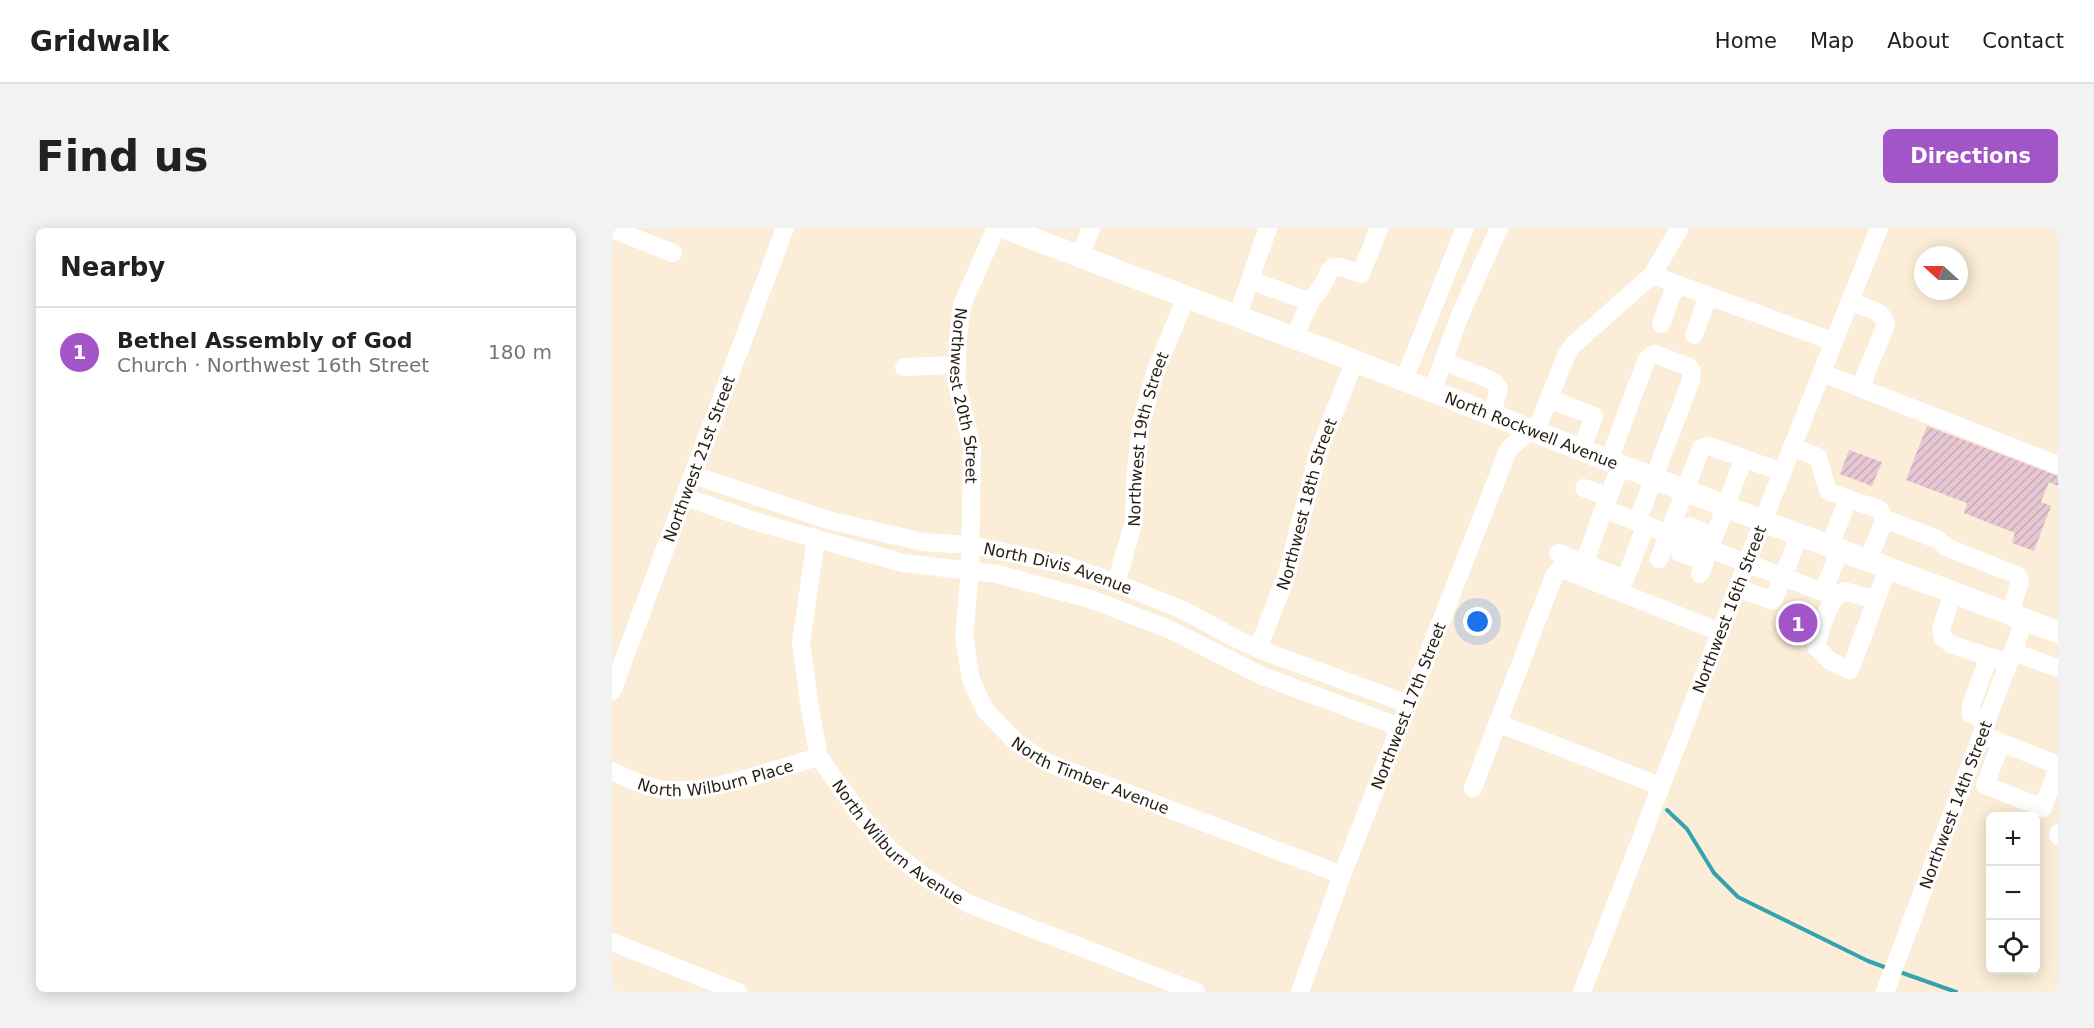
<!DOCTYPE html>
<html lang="en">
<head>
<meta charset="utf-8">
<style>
	body { margin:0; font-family:"DejaVu Sans",sans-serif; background:#f2f2f2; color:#202124 }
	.controls { position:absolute; right:18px; bottom:18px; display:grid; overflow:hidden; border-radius:9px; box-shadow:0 3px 15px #0003 }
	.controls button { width:54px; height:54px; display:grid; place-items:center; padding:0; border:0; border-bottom:2px solid #e0e0e0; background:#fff; color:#202124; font:30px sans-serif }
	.compass { position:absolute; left:1302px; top:18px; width:54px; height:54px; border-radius:50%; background:#fff; box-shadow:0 3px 15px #0003; rotate:291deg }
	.you { position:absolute; left:866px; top:394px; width:21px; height:21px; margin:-15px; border:4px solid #fff; border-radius:50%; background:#1a73e8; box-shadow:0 0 0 9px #1a73e833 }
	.badge { display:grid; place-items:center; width:39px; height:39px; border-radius:50%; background:#a155c7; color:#fff; font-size:20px; font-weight:700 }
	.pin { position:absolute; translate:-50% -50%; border:3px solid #fff; box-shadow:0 2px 6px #0006 }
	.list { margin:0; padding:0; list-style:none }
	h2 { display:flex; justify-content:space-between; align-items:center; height:78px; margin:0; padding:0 24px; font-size:26px }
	h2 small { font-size:20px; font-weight:400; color:#757577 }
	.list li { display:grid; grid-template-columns:39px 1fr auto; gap:18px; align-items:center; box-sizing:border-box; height:90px; padding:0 24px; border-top:2px solid #e0e0e0 }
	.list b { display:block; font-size:22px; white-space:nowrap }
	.list p { margin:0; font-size:20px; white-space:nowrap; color:#757577 }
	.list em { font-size:20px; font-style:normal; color:#757577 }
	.icon { flex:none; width:33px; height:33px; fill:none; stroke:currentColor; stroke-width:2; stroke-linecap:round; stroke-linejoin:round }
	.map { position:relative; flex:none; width:1446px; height:764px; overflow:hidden; border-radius:9px }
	header { display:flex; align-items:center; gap:36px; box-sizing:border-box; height:84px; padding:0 30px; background:#fff; border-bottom:2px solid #e0e0e0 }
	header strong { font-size:28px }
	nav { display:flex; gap:33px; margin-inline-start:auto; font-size:21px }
	.intro { display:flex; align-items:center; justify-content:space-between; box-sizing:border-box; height:144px; padding:0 36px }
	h1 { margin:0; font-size:42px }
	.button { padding:15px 27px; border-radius:9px; background:#a155c7; color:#fff; font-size:21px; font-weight:700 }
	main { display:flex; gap:36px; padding:0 36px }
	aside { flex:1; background:#fff; border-radius:9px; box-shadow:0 3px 15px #0003 }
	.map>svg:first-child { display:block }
</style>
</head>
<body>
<header>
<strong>Gridwalk</strong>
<nav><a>Home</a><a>Map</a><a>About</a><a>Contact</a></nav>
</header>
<div class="intro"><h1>Find us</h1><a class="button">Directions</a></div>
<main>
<aside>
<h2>Nearby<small></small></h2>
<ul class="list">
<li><span class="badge">1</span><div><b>Bethel Assembly of God</b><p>Church · Northwest 16th Street</p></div><em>180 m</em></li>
</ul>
</aside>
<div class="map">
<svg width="1446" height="764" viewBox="0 0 1446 764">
	<defs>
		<pattern id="building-hatch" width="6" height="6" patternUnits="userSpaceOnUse" patternTransform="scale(1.5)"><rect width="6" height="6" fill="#e7c6d3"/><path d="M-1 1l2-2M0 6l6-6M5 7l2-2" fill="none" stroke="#c6aab4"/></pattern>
	</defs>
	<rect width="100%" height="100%" fill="#fcedd8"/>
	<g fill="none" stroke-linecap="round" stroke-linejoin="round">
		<!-- stream -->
		<path stroke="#33a3b1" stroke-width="4" d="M 1055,582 L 1075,601 L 1102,645 L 1126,669 L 1256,733 L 1275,740
			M 1285,743 L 1344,764"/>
	</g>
	<!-- building -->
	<path fill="url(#building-hatch)" d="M 1315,198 L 1446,248 L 1446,258 L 1437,254 L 1429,274 L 1439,278 L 1422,323 L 1400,315 L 1403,305 L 1352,285 L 1355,275 L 1294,252 Z
		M 1237,222 L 1270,234 L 1260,258 L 1228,246 Z"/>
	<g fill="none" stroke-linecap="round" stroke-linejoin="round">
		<!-- minor -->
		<g stroke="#fff" stroke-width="18">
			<path id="s1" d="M 384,0 L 350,77 L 346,111 L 344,152 L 360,220 L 358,342 L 352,408 L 359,452 L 373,482 L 405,515 L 434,534 L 730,647"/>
			<path d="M 0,1 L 61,25"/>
			<path d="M 468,29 L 479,0"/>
			<path d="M 1040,47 L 1222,114"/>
			<path d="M 638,52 L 656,0"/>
			<path d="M 1238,74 C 1250,79 1273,82 1274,97 L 1248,160"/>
			<path d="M 625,89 L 638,52 L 698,74"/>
			<path d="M 1049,96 L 1064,56"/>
			<path d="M 1082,107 L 1096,68"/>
			<path d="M 682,110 L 698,74 L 711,57 L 717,43 L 720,40 L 728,39 L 749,46 L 767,0"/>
			<path d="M 831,133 L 881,153 L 887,160 L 880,186"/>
			<path d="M 292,139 L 345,137"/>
			<path d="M 1210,145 L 1446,237"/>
			<path d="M 792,152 L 853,0"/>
			<path d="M 820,163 L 849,85 L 887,0"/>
			<path d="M 937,171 L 982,188 L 970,221"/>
			<path d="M 924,203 L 954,128 L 961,117 L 1040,47 L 1068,0"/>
			<path d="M 1180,219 L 1206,229 L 1216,263 L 1236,271 L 1218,318"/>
			<path d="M 997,232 L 1034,133 L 1038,128 L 1043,126 L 1077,139 L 1080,143 L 1079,152 L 1025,294"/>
			<path d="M 1009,236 L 992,281 L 1073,312"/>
			<path id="s2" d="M 81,247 L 216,292 L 311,314 L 359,317 L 454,337 L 504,355 L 571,382 L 621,409 L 646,421 L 796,476"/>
			<path d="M 972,260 L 997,269"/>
			<path d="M 73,269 L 145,294 L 291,335 L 385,346 L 478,371 L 557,401 L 650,448 L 788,499"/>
			<path d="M 1236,271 L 1267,281 L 1273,291 L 1256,332"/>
			<path d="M 1273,291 L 1327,312 L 1334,319 L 1405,347 L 1408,352 L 1398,386"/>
			<path d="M 1064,309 L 1068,325 L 1083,330 L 1094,319"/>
			<path d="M 1064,309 L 1078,298 L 1090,303 L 1094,319"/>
			<path id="s3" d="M 204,310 L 189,415 L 198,481 L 207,529 L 248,587 L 280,624 L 314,650 L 357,676 L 584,764"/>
			<path d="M 1087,317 L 1211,364 L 1228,322"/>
			<path d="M 946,325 L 1013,351 L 1034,297"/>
			<path d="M 1047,331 L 1089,220 L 1097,218 L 1170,244"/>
			<path d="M 972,335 L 992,281"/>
			<path d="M 1088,346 L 1132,230"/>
			<path id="s4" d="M 504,355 L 522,293 L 523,255 L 529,195 L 544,142 L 574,69"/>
			<path d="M 1125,360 L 1161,373 L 1188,306"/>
			<path d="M 1341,364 L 1329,401 L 1331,410 L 1340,417 L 1397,435"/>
			<path d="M 1264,372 L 1232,363 C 1215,372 1209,402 1204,419 L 1218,433 L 1238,442 L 1276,340"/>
			<path id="s5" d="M 646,421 L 675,346 L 707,222 L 743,133"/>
			<path d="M 1401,424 L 1446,440"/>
			<path id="s6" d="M 0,463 L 173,0"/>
			<path d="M 1375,494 L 1359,486 L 1359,477 L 1377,429"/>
			<path d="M 886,495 L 1048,558"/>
			<path d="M 1377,510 L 1446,537"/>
			<path d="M 1389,515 L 1373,557 L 1431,580 L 1446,539"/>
			<path id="s7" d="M 0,543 C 19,552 37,561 57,562 C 103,565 162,541 207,529"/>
			<path d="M 861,560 L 942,348 L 947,342 L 955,343 L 1108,404"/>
			<path d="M 1446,605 L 1446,608"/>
			<path d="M 0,714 L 126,764"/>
			<path id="s8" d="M 688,764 L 730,647 L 896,222 L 919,201"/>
			<path id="s9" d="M 970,764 L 1151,293 L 1267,0"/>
			<path id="s10" d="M 1273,764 L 1413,391"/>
		</g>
		<!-- major -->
		<path stroke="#fff" stroke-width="22" id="s11" d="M 393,0 L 743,133 L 1151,293 L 1446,404"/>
	</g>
	<g text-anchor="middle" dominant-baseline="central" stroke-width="4.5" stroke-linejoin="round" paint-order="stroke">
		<!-- street labels -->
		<g font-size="16" fill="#231d13" stroke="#fdfdfd">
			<text stroke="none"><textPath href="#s1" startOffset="176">Northwest 20th Street</textPath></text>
			<text stroke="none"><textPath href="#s11" startOffset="564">North Rockwell Avenue</textPath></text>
			<text stroke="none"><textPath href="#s4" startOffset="148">Northwest 19th Street</textPath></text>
			<text stroke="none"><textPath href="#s6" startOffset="248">Northwest 21st Street</textPath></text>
			<text stroke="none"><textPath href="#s5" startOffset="153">Northwest 18th Street</textPath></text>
			<text stroke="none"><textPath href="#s2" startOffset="378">North Divis Avenue</textPath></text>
			<text stroke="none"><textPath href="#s9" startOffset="410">Northwest 16th Street</textPath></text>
			<text stroke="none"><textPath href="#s8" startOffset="306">Northwest 17th Street</textPath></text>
			<text stroke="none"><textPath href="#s7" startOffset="108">North Wilburn Place</textPath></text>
			<text stroke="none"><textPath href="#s1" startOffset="622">North Timber Avenue</textPath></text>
			<text stroke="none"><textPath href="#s10" startOffset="200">Northwest 14th Street</textPath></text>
			<text stroke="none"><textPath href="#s3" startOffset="339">North Wilburn Avenue</textPath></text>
		</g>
	</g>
</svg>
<div class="controls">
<button>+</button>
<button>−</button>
<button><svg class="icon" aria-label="locate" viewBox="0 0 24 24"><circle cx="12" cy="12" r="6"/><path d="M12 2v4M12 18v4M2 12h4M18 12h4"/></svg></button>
</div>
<svg class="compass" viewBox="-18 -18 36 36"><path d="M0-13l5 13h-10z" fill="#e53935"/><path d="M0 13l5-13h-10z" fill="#757577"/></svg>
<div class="you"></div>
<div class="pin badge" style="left:1186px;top:395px">1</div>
</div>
</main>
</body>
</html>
